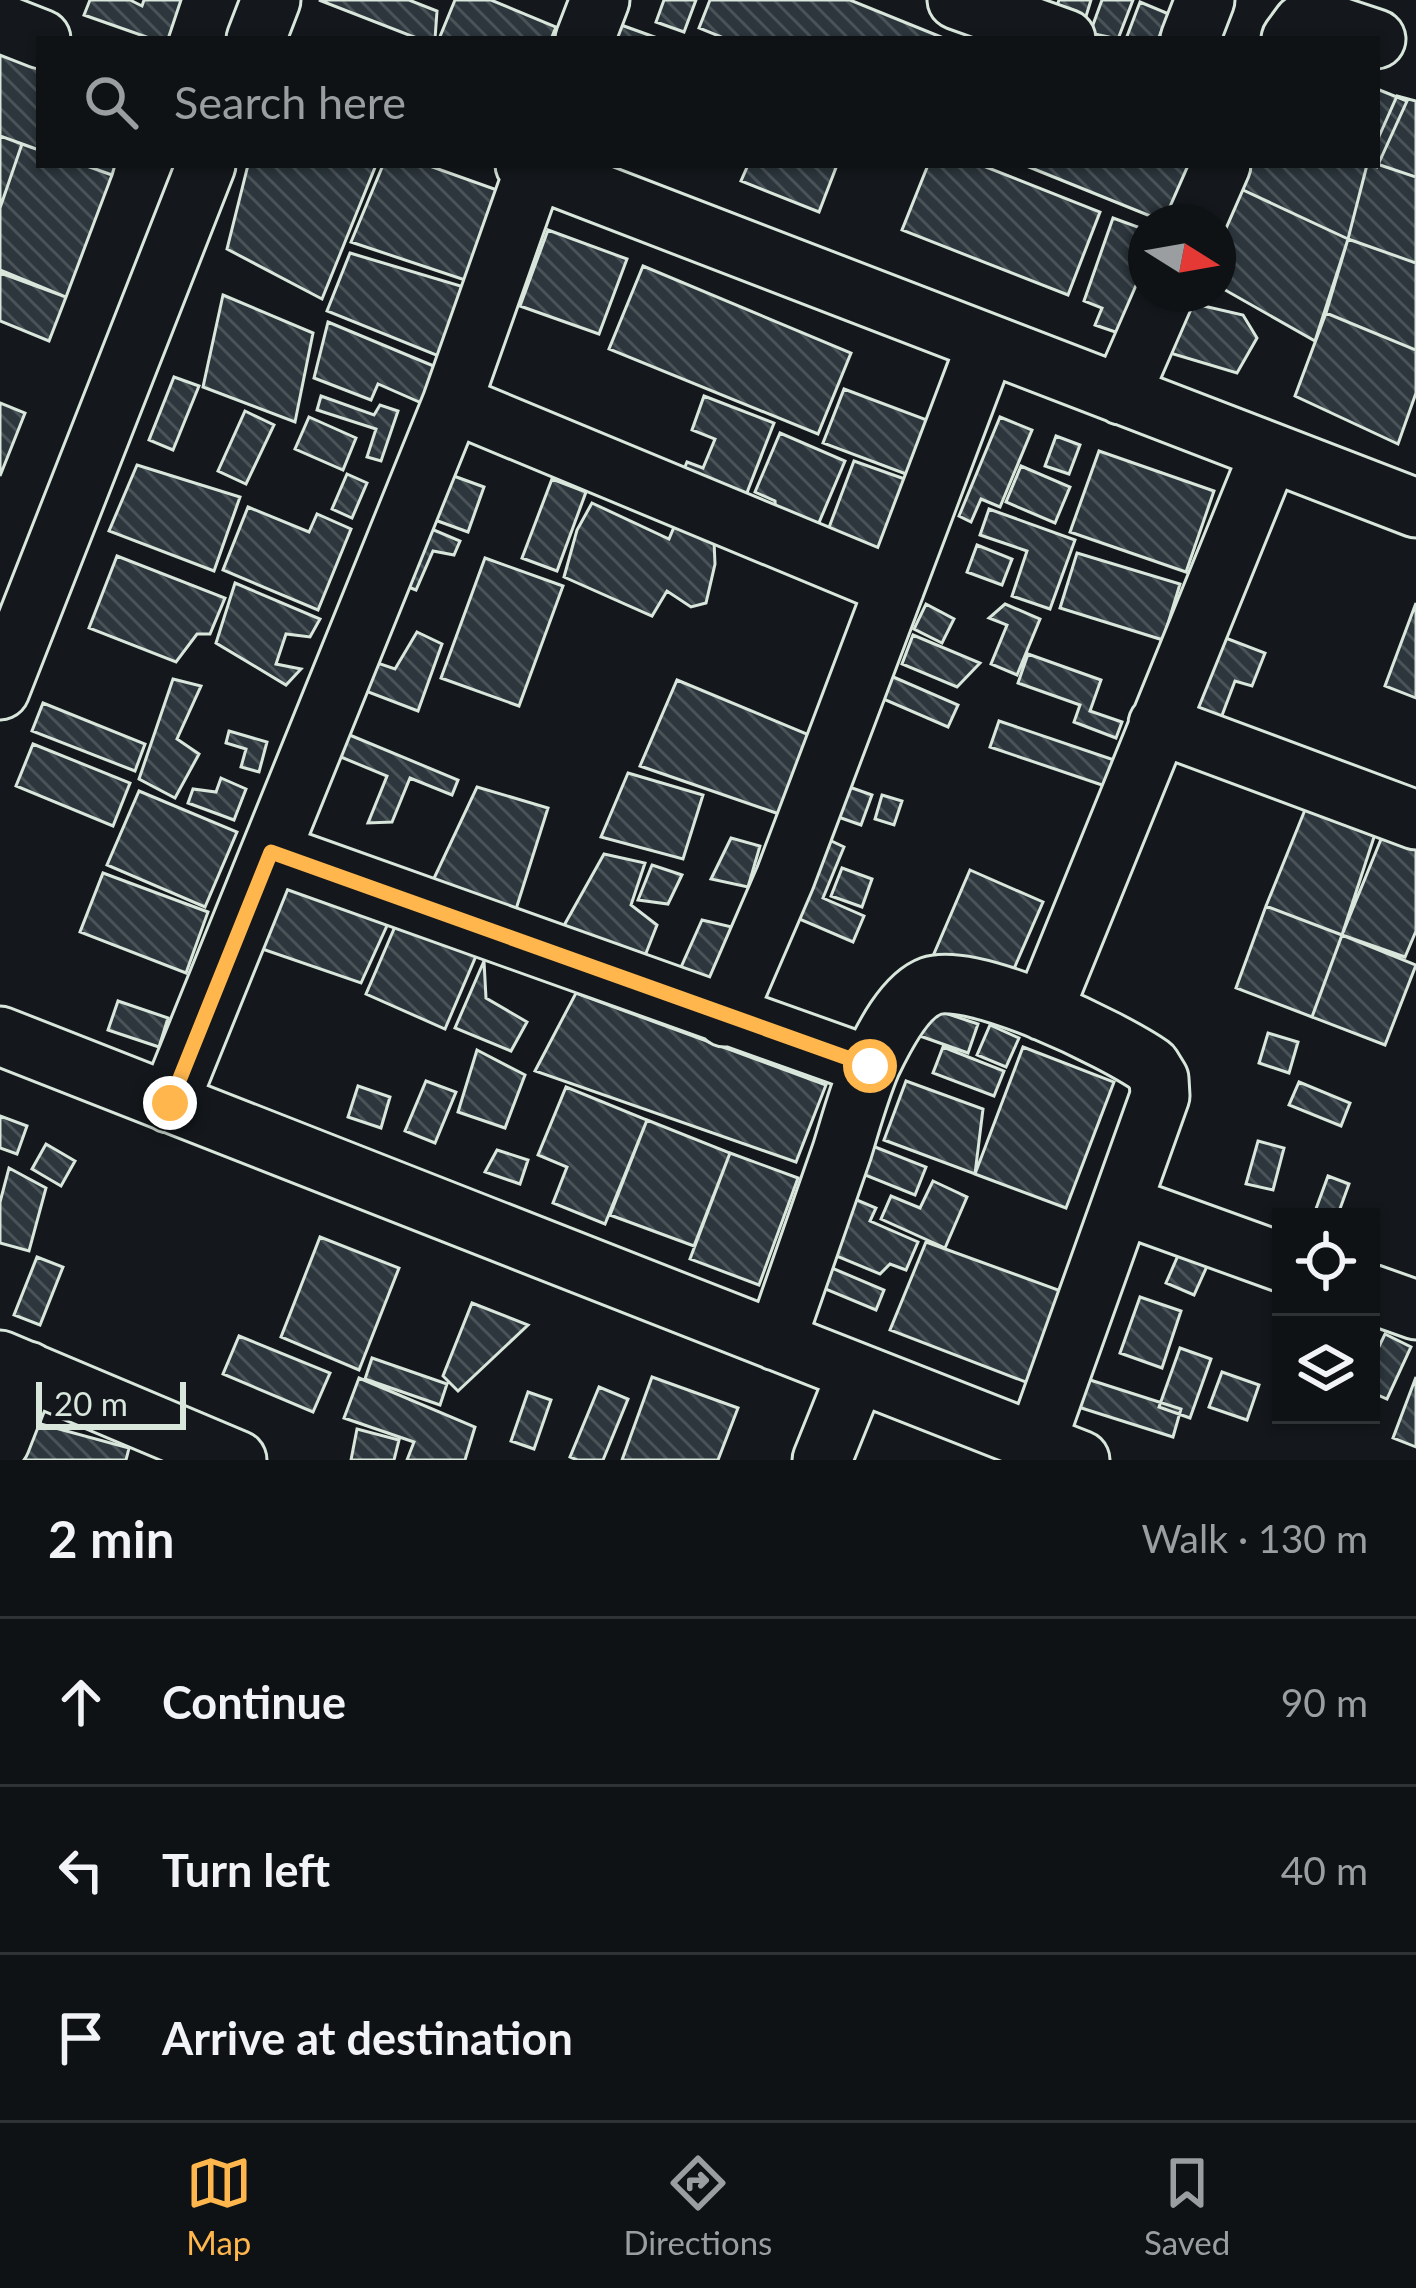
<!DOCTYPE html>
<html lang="en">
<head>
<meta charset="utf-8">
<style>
	body { margin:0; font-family:Lato,sans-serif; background:#181b1e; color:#f1f3f6 }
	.controls { position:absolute; right:36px; bottom:36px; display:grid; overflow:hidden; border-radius:0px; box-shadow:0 3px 9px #0004 }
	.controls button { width:108px; height:108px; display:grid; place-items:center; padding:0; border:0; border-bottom:3px solid #2f3234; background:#0f1215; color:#f1f3f6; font:60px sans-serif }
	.compass { position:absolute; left:1128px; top:204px; width:108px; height:108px; border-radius:50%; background:#0f1215; box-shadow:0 3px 9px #0004; rotate:101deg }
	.scale { position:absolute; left:36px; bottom:30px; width:150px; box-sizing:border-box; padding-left:12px; border:6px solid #d8e6dc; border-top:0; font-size:33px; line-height:42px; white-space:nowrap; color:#d8e6dc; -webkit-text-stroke:9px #14181c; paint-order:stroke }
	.stop { position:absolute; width:36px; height:36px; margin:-27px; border:9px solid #ffb74d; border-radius:50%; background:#fff }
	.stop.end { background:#ffb74d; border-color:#fff; box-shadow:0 3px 12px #0008 }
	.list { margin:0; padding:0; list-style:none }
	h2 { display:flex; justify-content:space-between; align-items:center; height:156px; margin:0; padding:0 48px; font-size:51px }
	h2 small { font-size:39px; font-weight:400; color:#9b9ea0 }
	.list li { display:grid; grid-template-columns:78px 1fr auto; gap:36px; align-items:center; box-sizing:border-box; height:168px; padding:0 48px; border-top:3px solid #2f3234 }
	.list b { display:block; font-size:45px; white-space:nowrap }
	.list em { font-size:39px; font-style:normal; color:#9b9ea0 }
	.icon { flex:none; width:66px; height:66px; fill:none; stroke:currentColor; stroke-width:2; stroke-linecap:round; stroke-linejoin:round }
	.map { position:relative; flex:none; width:1416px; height:1460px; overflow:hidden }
	.search { position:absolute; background:#0f1215; box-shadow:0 3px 9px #0004; left:36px; right:36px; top:36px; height:132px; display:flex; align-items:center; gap:30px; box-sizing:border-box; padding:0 42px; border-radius:0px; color:#9b9ea0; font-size:45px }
	.sheet { height:660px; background:#0f1215 }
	nav { display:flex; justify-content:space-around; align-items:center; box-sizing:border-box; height:168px; border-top:3px solid #2f3234; background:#0f1215; font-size:33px; color:#9b9ea0 }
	nav a { display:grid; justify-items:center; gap:6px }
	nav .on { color:#ffb74d }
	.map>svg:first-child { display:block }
</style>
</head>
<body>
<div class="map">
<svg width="1416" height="1460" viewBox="0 0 1416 1460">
	<defs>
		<pattern id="building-back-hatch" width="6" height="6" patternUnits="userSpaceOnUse" patternTransform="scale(3)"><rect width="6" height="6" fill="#2c363c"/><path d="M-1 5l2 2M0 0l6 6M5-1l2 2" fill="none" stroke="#4a5358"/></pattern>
	</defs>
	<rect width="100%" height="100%" fill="#14181c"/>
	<!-- building -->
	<path fill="url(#building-back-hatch)" stroke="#d8e6dc" stroke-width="3" d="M 90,0 L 130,0 L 142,6 L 144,0 L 181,0 L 168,39 L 152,39 L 84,15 Z
		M 319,0 L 409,0 L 437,11 L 435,39 L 419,39 Z
		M 455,0 L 491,0 L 556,27 L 551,39 L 439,39 Z
		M 664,0 L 696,0 L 684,32 L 656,22 Z
		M 710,0 L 850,0 L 946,39 L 726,39 L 699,28 Z
		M 1059,0 L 1091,0 L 1083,26 L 1053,16 Z
		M 1102,0 L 1133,0 L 1118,39 L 1090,33 Z
		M 1140,2 L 1169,14 L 1158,39 L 1126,39 Z
		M 599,17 L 660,39 L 591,39 Z
		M 0,46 L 39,59 L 39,150 L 0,136 Z
		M 1377,89 L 1407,101 L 1377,167 L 1371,165 L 1377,165 Z
		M 1397,96 L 1416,101 L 1416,177 L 1377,164 L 1377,141 Z
		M 0,136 L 22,144 L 0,208 Z
		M 22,144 L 39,150 L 39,165 L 84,165 L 112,175 L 66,297 L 0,273 L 0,208 Z
		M 1377,164 L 1416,177 L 1416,263 L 1348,239 L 1367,165 Z
		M 84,165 L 115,165 L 112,175 Z
		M 248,165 L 376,165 L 322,299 L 227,249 Z
		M 383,165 L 427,165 L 497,190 L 474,283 L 351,242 Z
		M 748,165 L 837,165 L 819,212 L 741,181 Z
		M 928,165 L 981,165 L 1100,212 L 1068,295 L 902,230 Z
		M 1024,165 L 1189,165 L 1165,222 Z
		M 1250,165 L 1367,165 L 1348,239 L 1241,189 Z
		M 1241,189 L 1348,239 L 1315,341 L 1218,286 L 1218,240 Z
		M 1113,218 L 1146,230 L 1146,294 L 1133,338 L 1095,325 L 1102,308 L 1084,301 Z
		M 548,230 L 627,259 L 599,334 L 520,306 Z
		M 1348,239 L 1416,263 L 1416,350 L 1326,313 Z
		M 350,253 L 464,287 L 446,359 L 327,311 Z
		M 643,266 L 851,353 L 818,434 L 609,349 Z
		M 0,270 L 66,297 L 49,341 L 0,321 Z
		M 223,295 L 313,333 L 295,422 L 203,387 Z
		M 1182,301 L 1243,315 L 1257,338 L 1237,373 L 1170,353 Z
		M 1326,313 L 1416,350 L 1416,393 L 1398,444 L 1295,396 Z
		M 328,322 L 436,367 L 426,405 L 378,384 L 371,400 L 314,378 Z
		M 174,377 L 199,386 L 173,450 L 149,440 Z
		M 844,389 L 935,423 L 914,477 L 823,443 Z
		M 321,396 L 374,415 L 380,405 L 398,411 L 381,461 L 367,457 L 376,429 L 317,410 Z
		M 704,396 L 774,423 L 741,508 L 678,484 L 687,462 L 703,468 L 715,439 L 692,430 Z
		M 0,403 L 25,413 L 0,476 Z
		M 245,411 L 274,425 L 246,484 L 218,471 Z
		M 309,417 L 356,438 L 343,470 L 295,449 Z
		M 1000,417 L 1032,430 L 1000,507 L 981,499 L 971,522 L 959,516 Z
		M 780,433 L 845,461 L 815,532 L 776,515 L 775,501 L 755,492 Z
		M 1056,436 L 1080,445 L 1069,474 L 1045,466 Z
		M 1099,451 L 1214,491 L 1186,572 L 1070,532 Z
		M 854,461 L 913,482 L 883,559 L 825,538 Z
		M 137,465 L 240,497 L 214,571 L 109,531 Z
		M 1021,466 L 1070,487 L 1055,523 L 1006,502 Z
		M 347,474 L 367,483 L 352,518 L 332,509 Z
		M 451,475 L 484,487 L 468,532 L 435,520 Z
		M 552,479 L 586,492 L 557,571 L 522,558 Z
		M 592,503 L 669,539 L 677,520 L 714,541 L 715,564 L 706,603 L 691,607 L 667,591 L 652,616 L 564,577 L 577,530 Z
		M 248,507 L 309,532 L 317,514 L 351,529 L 318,610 L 223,570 Z
		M 989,509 L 1075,540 L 1050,609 L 1012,596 L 1027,551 L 980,535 Z
		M 415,522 L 460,541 L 454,555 L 433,551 L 416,590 L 390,580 Z
		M 977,545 L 1012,559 L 1002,585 L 967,572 Z
		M 1077,553 L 1180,584 L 1163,640 L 1060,608 Z
		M 117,556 L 225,598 L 210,634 L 197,634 L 176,662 L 89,628 Z
		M 485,558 L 563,586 L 519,706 L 441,678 Z
		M 235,583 L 320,619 L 310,637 L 286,634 L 276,664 L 301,669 L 286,685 L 216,643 Z
		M 1416,603 L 1416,698 L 1385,686 Z
		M 926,604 L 954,619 L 942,643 L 914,629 Z
		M 1005,604 L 1040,619 L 1017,675 L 991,664 L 1007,625 L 989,618 Z
		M 417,632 L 442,644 L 418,711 L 350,685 L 363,658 L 395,669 Z
		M 913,635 L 980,663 L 957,687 L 902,664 Z
		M 1223,637 L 1265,653 L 1252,686 L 1235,681 L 1221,718 L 1197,709 Z
		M 1028,654 L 1101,680 L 1090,711 L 1122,722 L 1116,738 L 1074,722 L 1080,705 L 1018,683 Z
		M 891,676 L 958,705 L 948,727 L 881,698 Z
		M 173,679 L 201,686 L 177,739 L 199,754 L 175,798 L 139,779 Z
		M 677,680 L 814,737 L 782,815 L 640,766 Z
		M 43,703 L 145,744 L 135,771 L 32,731 Z
		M 999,721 L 1114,760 L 1105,786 L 990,747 Z
		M 229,731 L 267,742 L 259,772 L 241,767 L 246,749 L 226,743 Z
		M 340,731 L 458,780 L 452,795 L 410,778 L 392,822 L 368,823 L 387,776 L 331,753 Z
		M 33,744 L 130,783 L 113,826 L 16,786 Z
		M 628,773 L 703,795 L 683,859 L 601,837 Z
		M 221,778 L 246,789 L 234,820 L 188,803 L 193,789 L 216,792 Z
		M 838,783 L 872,795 L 861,825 L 827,813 Z
		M 477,787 L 548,808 L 511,925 L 428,891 Z
		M 139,791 L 237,832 L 205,907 L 107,865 Z
		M 882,795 L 902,801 L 894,825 L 875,819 Z
		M 1309,800 L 1377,828 L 1342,935 L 1266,906 Z
		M 1386,827 L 1416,840 L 1416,931 L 1405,957 L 1342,935 Z
		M 823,837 L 844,847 L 823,898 L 864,916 L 853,942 L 790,915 Z
		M 731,838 L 760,846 L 748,887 L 711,879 Z
		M 604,854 L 645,863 L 631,905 L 657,925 L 641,966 L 557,938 Z
		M 652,865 L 682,875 L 668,904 L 638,900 Z
		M 842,868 L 872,879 L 862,907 L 831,896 Z
		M 970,870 L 1043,902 L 1006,987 L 933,956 Z
		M 272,872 L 390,919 L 361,983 L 245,943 Z
		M 103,873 L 208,912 L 186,973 L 80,932 Z
		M 1266,906 L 1342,935 L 1312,1017 L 1236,988 Z
		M 702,920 L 732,927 L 712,991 L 674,983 Z
		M 397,922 L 476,956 L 445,1029 L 366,994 Z
		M 1342,935 L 1416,965 L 1385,1045 L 1312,1017 Z
		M 484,961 L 486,998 L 527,1022 L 511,1051 L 455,1028 Z
		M 576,993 L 826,1085 L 796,1162 L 535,1071 Z
		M 118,1001 L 168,1018 L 159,1047 L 108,1030 Z
		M 930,1008 L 978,1024 L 968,1053 L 920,1036 Z
		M 990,1025 L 1019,1038 L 1006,1067 L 977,1055 Z
		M 1268,1033 L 1298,1042 L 1289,1073 L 1259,1063 Z
		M 943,1047 L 1004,1071 L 994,1096 L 933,1073 Z
		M 1023,1047 L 1114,1082 L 1066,1208 L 975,1174 Z
		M 477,1050 L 525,1075 L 505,1128 L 458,1112 Z
		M 426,1081 L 456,1092 L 435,1143 L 405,1131 Z
		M 906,1081 L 983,1109 L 975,1174 L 884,1140 Z
		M 1299,1082 L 1350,1103 L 1341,1126 L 1289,1105 Z
		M 358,1086 L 390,1097 L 381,1128 L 348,1117 Z
		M 566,1087 L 647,1120 L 605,1224 L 553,1203 L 567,1167 L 538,1155 Z
		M 0,1116 L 27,1126 L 17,1154 L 0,1148 Z
		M 647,1120 L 730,1153 L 694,1246 L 610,1215 Z
		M 1258,1141 L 1284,1148 L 1273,1190 L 1246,1184 Z
		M 46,1144 L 75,1161 L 61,1186 L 32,1169 Z
		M 870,1145 L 926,1167 L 915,1195 L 860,1173 Z
		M 497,1150 L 528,1160 L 520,1184 L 485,1172 Z
		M 730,1153 L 798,1178 L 759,1285 L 690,1259 Z
		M 9,1168 L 46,1188 L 29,1251 L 0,1243 L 0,1202 Z
		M 1328,1176 L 1349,1184 L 1337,1217 L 1313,1217 Z
		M 933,1181 L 967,1197 L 945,1248 L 881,1219 L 891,1196 L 920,1208 Z
		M 845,1195 L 876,1208 L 870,1221 L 918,1242 L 906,1270 L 890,1264 L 880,1274 L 822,1250 Z
		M 320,1237 L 399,1268 L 359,1370 L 281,1337 Z
		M 926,1242 L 1072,1295 L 1031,1384 L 890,1330 Z
		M 1180,1251 L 1208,1264 L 1194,1295 L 1166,1283 Z
		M 37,1257 L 63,1267 L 40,1325 L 14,1315 Z
		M 820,1263 L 884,1290 L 876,1310 L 811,1283 Z
		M 1140,1297 L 1181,1311 L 1162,1368 L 1120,1353 Z
		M 472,1303 L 528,1325 L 458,1391 L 443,1376 Z
		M 1385,1334 L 1411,1347 L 1387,1399 L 1371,1392 L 1371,1363 Z
		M 239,1336 L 330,1373 L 313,1412 L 223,1374 Z
		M 1180,1348 L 1211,1359 L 1190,1418 L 1159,1407 Z
		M 372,1358 L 447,1384 L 440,1405 L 365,1379 Z
		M 1222,1372 L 1259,1385 L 1247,1420 L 1209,1407 Z
		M 652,1377 L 738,1408 L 718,1460 L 622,1460 Z
		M 1416,1377 L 1416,1447 L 1393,1438 Z
		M 359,1378 L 475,1427 L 465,1460 L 407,1460 L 414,1442 L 344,1418 Z
		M 1084,1378 L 1181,1409 L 1173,1437 L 1075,1406 Z
		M 599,1387 L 628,1399 L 603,1460 L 577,1460 L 570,1457 Z
		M 528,1392 L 551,1400 L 534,1449 L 511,1441 Z
		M 26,1420 L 129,1448 L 126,1460 L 15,1460 Z
		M 357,1429 L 399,1440 L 394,1460 L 351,1460 Z"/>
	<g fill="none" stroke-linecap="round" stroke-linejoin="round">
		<defs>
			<path id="minor" d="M 957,0 L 1066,39
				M 0,23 L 41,39
				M 256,39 L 271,0
				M 585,39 L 600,0
				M 1190,39 L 1205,0
				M 1291,39 L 1302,24 L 1325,22 L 1376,39
				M 525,165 L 1416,508
				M 1196,222 L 1221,165
				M 1121,395 L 1165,294
				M 452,403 L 895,587
				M 0,690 L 206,165
				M 1158,724 L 1416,820
				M 271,852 L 870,1066
				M 1043,1011 L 1270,452
				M 725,1017 L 785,878 L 987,343
				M 0,1036 L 1080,1460
				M 169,1103 L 452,403 L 536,165
				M 1123,1205 L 1281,1262
				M 1371,1294 L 1416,1310
				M 776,1341 C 798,1277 820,1214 842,1151 C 851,1122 859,1092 871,1064 C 883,1039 904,996 931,986 C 973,971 1114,1040 1151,1066 L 1159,1079 L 1160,1096 L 1036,1443
				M 0,1360 L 237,1460
				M 0,1442 L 28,1371
				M 822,1460 L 857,1373"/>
		</defs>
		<!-- minor casing -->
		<use href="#minor" stroke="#d8e6dc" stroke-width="63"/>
		<!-- minor -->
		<use href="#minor" stroke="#14181c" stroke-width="57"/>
	</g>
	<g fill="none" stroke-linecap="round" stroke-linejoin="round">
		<!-- route -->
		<path stroke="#ffb74d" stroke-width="15" d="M 170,1103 L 271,852 L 870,1066"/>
	</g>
</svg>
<div class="controls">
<button><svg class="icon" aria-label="locate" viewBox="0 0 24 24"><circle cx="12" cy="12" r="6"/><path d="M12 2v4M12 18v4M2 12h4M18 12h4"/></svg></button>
<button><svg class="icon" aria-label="layers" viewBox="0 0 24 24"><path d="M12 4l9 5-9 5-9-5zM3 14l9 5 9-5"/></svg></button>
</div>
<svg class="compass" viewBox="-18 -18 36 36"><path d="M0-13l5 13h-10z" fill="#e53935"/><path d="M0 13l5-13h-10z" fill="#9b9ea0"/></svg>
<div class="scale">20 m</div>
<div class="stop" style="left:870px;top:1066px"></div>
<div class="stop end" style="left:170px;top:1103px"></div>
<div class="search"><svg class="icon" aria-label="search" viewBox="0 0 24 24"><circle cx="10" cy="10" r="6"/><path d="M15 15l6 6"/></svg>Search here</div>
</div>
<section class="sheet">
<h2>2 min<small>Walk · 130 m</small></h2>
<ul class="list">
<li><svg class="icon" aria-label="ahead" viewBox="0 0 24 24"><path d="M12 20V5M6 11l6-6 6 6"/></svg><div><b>Continue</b></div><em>90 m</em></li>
<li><svg class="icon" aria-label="left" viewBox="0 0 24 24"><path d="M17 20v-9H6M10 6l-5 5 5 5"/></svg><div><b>Turn left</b></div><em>40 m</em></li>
<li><svg class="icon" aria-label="arrive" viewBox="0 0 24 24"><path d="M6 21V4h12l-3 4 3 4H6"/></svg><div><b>Arrive at destination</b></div></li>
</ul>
</section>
<nav>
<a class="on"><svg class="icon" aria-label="map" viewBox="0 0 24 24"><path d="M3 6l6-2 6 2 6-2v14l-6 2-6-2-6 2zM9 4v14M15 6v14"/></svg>Map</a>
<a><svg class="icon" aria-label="directions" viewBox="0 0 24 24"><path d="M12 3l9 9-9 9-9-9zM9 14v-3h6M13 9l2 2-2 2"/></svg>Directions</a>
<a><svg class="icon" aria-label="saved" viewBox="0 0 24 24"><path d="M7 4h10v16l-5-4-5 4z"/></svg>Saved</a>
</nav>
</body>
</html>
